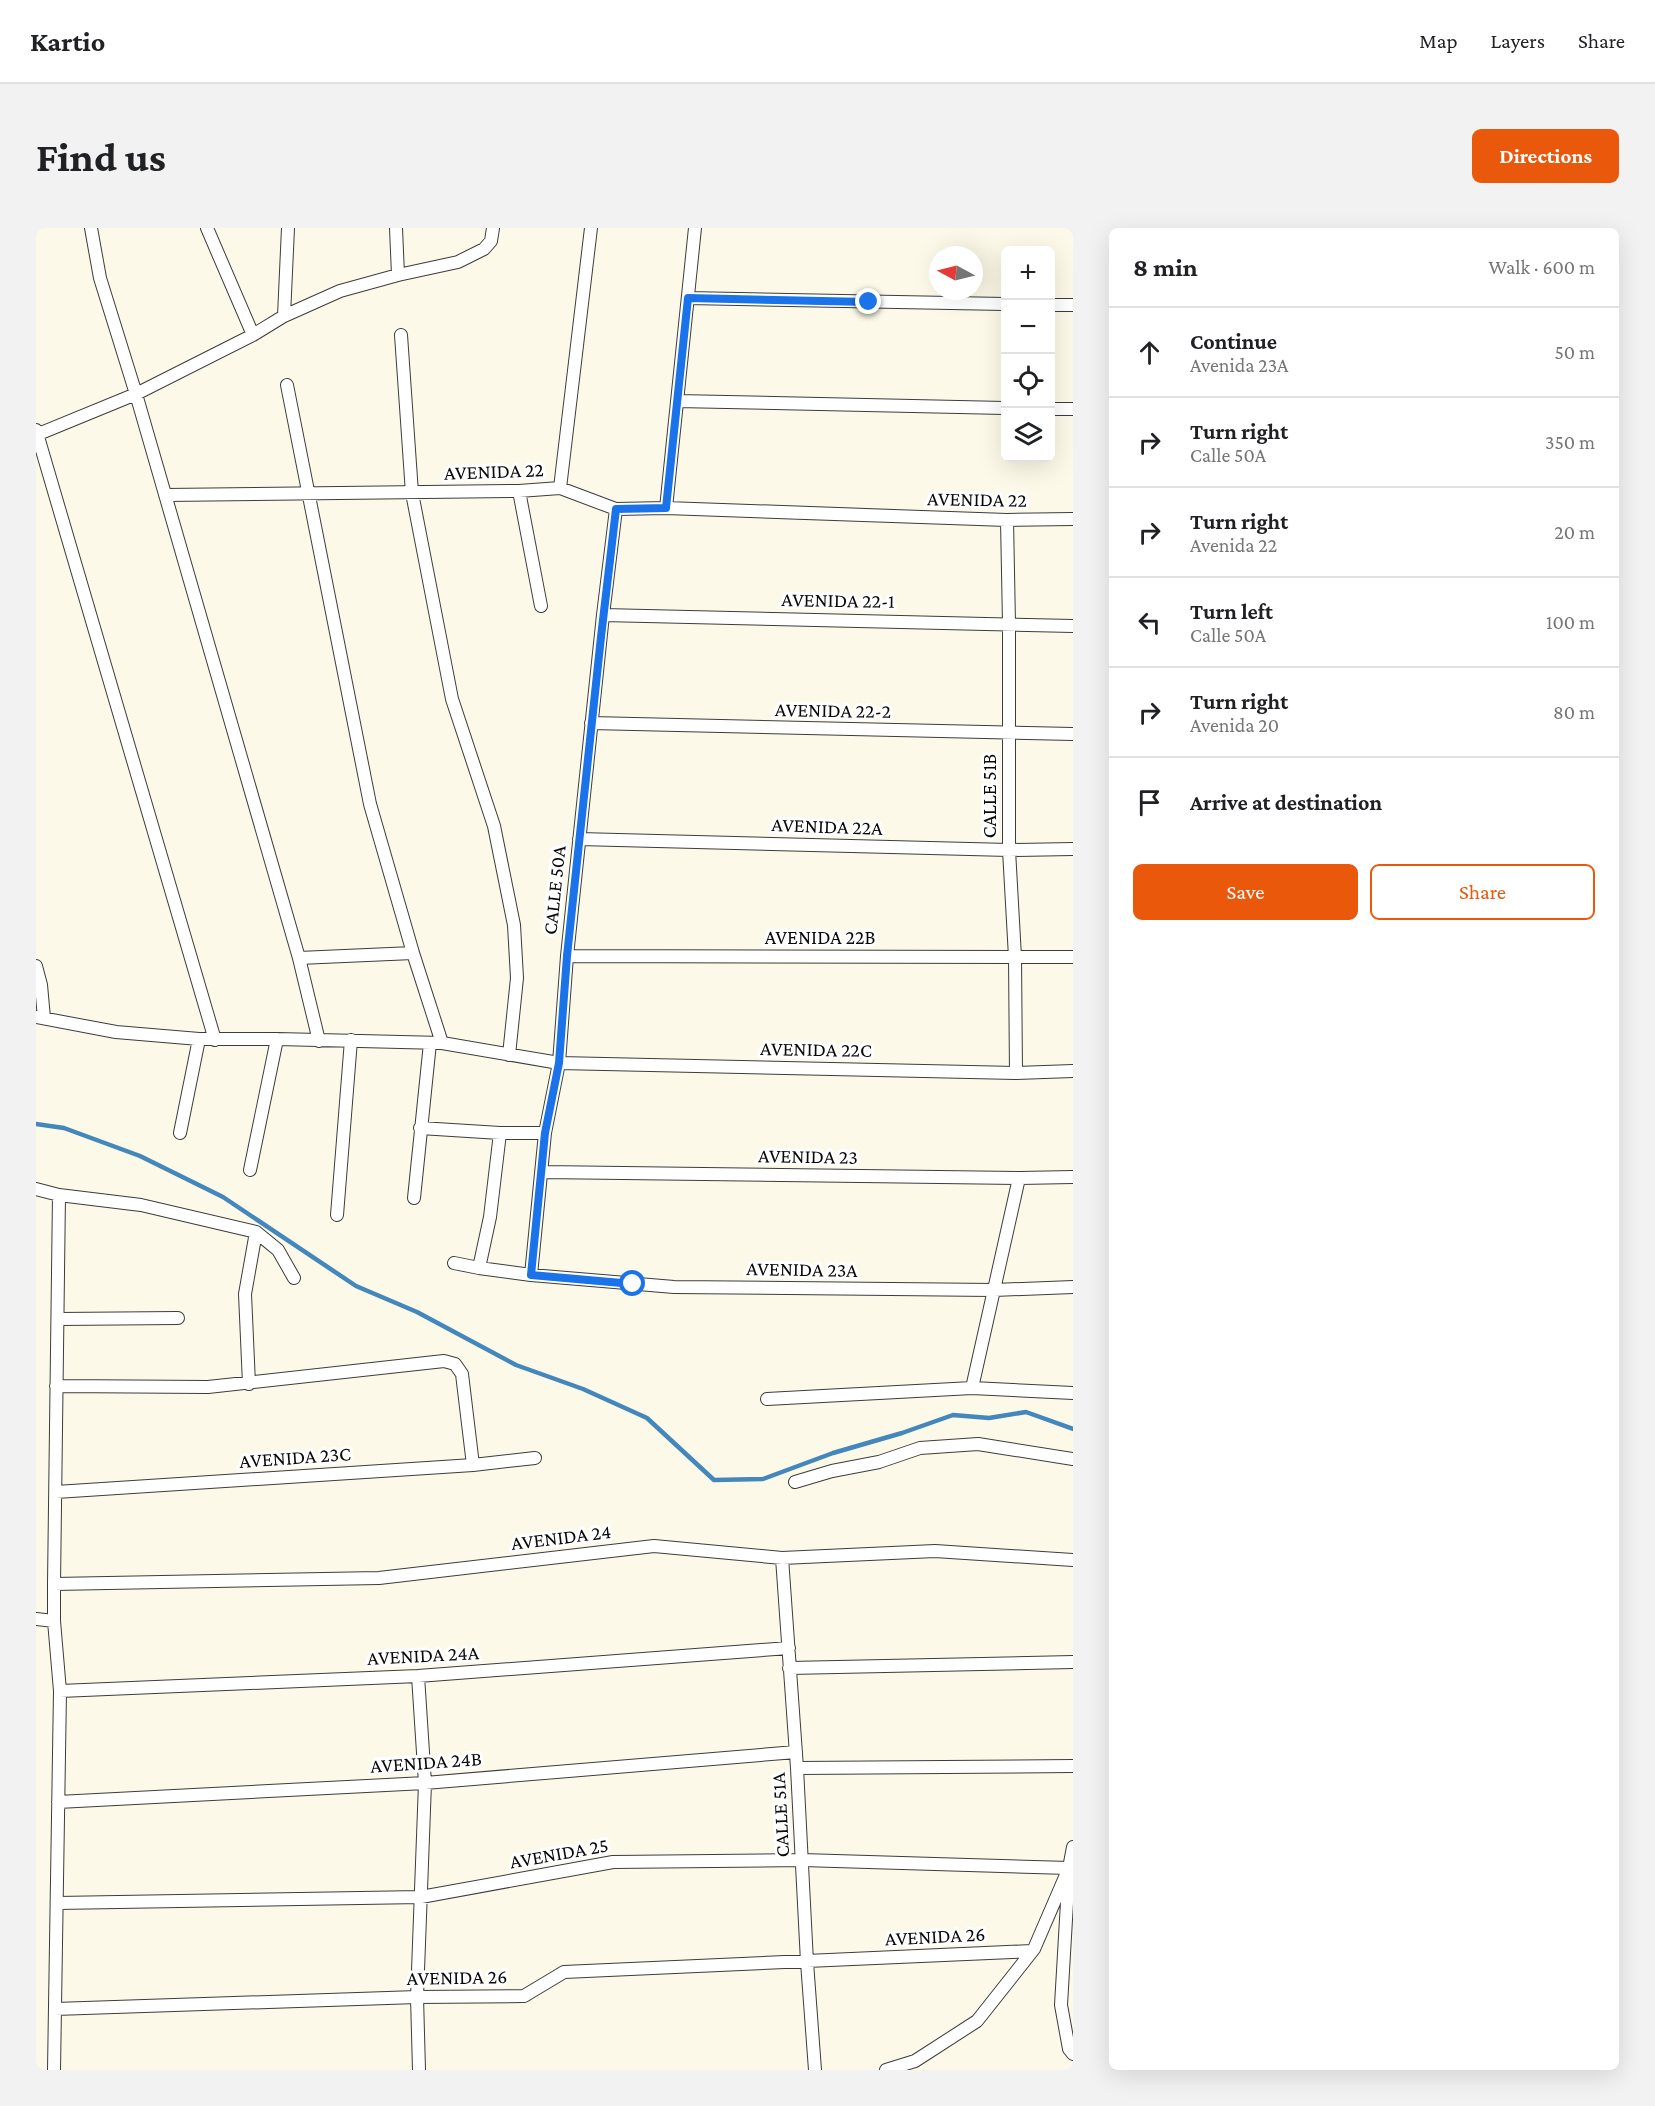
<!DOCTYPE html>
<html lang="en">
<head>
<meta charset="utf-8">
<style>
	body { margin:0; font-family:"Crimson Pro",serif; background:#f2f2f2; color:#202124 }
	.controls { position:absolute; right:18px; top:18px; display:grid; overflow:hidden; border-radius:9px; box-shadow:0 6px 24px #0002 }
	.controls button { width:54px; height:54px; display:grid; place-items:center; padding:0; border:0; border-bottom:2px solid #e0e0e0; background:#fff; color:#202124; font:30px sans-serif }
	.compass { position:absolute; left:893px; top:18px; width:54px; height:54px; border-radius:50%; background:#fff; box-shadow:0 6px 24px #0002; rotate:277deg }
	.stop { position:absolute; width:18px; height:18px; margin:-14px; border:4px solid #1a73e8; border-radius:50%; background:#fff }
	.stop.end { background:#1a73e8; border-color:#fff; box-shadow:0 2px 6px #0008 }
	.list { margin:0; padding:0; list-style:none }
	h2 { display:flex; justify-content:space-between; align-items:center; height:78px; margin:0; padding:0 24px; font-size:26px }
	h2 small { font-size:20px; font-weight:400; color:#757577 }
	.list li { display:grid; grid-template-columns:39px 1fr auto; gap:18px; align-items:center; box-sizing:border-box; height:90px; padding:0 24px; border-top:2px solid #e0e0e0 }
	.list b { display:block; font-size:22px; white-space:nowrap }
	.list p { margin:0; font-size:20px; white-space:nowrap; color:#757577 }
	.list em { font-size:20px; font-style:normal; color:#757577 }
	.actions { display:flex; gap:12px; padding:18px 24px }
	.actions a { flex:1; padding:14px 0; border:2px solid #ea580c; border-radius:9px; text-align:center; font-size:21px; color:#ea580c }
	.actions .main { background:#ea580c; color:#fff }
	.icon { flex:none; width:33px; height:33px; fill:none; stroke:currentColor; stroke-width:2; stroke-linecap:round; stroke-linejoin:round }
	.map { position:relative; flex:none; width:1037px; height:1842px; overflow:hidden; border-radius:9px }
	header { display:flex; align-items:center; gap:36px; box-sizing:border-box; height:84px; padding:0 30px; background:#fff; border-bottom:2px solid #e0e0e0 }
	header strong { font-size:28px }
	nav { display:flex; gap:33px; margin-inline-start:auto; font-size:21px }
	.intro { display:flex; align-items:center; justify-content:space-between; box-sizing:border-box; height:144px; padding:0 36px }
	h1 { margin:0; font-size:42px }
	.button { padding:15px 27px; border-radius:9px; background:#ea580c; color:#fff; font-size:21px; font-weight:700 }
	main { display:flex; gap:36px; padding:0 36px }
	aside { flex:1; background:#fff; border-radius:9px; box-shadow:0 6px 24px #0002 }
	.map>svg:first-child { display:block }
</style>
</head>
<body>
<header>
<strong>Kartio</strong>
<nav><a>Map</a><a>Layers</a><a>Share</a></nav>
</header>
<div class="intro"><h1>Find us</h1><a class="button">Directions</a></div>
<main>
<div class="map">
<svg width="1037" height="1842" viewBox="0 0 1037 1842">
	<rect width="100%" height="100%" fill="#fcf9e8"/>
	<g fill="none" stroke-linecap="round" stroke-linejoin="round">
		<!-- stream -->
		<path stroke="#4387bc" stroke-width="4.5" d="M 0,896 L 28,900 L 104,928 L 187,969 L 320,1058 L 381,1084 L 480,1137 L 547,1161 L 611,1190 L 678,1252 L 727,1251 L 797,1225 L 866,1205 L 917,1187 L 953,1190 L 990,1184 L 1037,1201"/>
		<defs>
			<path id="street" d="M 55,0 L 64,50 L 100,166 L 263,730 L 283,813
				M 171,0 L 217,107
				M 360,0 L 362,47
				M 652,70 L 969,76
				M 1014,77 L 1037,77
				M 248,88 L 252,0
				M 365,107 L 376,265 L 416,471 L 458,598 L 478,697 L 481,750 L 473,827
				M 251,157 L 334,576 L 377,725 L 406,815
				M 641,173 L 969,180
				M 1014,181 L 1037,181
				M 0,202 L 179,812
				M 0,207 L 100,166 L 217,107 L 248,88 L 304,63 L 362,47 L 422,34 L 448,21 L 455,13 L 457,0
				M 524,260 L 555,0
				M 483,263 L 505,378
				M 129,267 L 483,263 L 524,260 L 580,281 L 630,280 L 971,292 L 1037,291
				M 630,280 L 659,0
				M 971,292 L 973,396 L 973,622 L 979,729 L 980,845
				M 567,387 L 1037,398
				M 555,495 L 1037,506
				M 543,611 L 973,622 L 1037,621
				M 531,728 L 1037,729
				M 263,730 L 377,725
				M 0,738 L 5,757 L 8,790
				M 0,789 L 80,804 L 163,811 L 241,811 L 406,815 L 523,835 L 980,845 L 1037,843
				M 384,900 L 464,905 L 509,905
				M 144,905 L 163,811
				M 214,942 L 241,811
				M 506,944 L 983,950 L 1037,949
				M 0,961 L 23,967 L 18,1356 L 18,1393 L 24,1463 L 18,1842
				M 23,967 L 105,977 L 220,1004 L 242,1022 L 258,1050
				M 378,970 L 394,815
				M 301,987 L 315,812
				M 418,1035 L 443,1040 L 495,1047 L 638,1059 L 958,1062 L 1037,1059
				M 443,1040 L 454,989 L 464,905
				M 495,1047 L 509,905 L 523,835 L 531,728 L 567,387 L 580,281
				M 22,1091 L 142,1090
				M 213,1156 L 209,1066 L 220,1004
				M 20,1158 L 172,1159 L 408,1133 L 419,1136 L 426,1146 L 437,1237
				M 936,1160 L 983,950
				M 731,1171 L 936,1160 L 1037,1165
				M 759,1254 L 796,1243 L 843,1234 L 884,1220 L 942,1216 L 1037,1231
				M 20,1264 L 437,1237 L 499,1230
				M 746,1330 L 761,1540 L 771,1734 L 779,1842
				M 18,1356 L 343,1350 L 618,1318 L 746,1330 L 899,1323 L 1037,1332
				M 0,1391 L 18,1393
				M 753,1440 L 1037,1434
				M 382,1448 L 389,1555 L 381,1769 L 383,1842
				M 24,1463 L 382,1448 L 753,1420
				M 761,1540 L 1037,1538
				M 22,1574 L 389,1555 L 760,1524
				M 1037,1619 L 1033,1640 L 1025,1777 L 1033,1821 L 1037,1826
				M 21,1675 L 385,1669 L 577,1634 L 766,1632 L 1033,1640 L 998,1721 L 941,1793 L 879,1833 L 850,1842
				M 19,1781 L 381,1769 L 488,1768 L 528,1744 L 996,1723"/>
		</defs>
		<!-- street casing -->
		<use href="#street" stroke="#3c3c3c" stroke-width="14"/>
		<!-- street -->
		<use href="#street" stroke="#fff" stroke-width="12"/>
	</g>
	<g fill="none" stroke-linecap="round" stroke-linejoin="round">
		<!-- route -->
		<path stroke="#1a73e8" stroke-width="8" d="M 597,1056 L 495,1047 L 509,905 L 523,835 L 531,728 L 565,409 L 580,281 L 630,280 L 652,70 L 833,74"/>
	</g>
	<g text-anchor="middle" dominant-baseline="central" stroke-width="6" stroke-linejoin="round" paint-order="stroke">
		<!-- street labels -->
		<g font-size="20" fill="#090909" stroke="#fff">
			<text transform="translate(458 243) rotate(-2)">AVENIDA 22</text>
			<text transform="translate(941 271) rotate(1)">AVENIDA 22</text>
			<text transform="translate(802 372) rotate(1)">AVENIDA 22-1</text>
			<text transform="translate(797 482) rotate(1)">AVENIDA 22-2</text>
			<text transform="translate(953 568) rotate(-90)">CALLE 51B</text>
			<text transform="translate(791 598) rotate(2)">AVENIDA 22A</text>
			<text transform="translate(518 662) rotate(-84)">CALLE 50A</text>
			<text x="784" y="709">AVENIDA 22B</text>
			<text transform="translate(780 821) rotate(1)">AVENIDA 22C</text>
			<text transform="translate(772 928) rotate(1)">AVENIDA 23</text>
			<text transform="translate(766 1041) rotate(1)">AVENIDA 23A</text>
			<text transform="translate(259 1229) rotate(-4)">AVENIDA 23C</text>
			<text transform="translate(525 1309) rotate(-7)">AVENIDA 24</text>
			<text transform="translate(387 1427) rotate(-3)">AVENIDA 24A</text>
			<text transform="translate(390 1534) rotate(-4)">AVENIDA 24B</text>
			<text transform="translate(744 1587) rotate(-93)">CALLE 51A</text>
			<text transform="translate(523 1625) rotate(-10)">AVENIDA 25</text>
			<text transform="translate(899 1708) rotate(-3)">AVENIDA 26</text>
			<text transform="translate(421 1749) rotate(-1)">AVENIDA 26</text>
		</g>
	</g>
</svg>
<div class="controls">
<button>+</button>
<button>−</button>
<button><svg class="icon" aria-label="locate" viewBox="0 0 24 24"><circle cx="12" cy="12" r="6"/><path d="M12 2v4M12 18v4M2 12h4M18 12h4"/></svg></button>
<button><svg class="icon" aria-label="layers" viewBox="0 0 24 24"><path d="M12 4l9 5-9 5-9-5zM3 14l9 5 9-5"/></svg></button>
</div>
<svg class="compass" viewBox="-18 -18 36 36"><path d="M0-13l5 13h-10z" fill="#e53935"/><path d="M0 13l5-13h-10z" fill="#757577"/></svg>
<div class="stop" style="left:597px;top:1056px"></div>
<div class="stop end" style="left:833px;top:74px"></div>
</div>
<aside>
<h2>8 min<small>Walk · 600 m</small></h2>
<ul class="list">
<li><svg class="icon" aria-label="ahead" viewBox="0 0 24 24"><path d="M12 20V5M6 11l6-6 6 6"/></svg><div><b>Continue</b><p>Avenida 23A</p></div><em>50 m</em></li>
<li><svg class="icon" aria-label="right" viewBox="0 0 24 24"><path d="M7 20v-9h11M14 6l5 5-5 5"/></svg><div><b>Turn right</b><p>Calle 50A</p></div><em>350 m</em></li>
<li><svg class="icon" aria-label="right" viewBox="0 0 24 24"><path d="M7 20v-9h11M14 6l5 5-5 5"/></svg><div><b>Turn right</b><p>Avenida 22</p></div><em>20 m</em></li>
<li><svg class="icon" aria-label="left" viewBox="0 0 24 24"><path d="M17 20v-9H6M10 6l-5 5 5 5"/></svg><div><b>Turn left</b><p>Calle 50A</p></div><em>100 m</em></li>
<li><svg class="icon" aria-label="right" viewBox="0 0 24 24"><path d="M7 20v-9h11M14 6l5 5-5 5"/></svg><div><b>Turn right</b><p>Avenida 20</p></div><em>80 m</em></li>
<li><svg class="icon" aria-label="arrive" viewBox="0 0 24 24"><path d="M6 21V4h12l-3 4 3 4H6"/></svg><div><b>Arrive at destination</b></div></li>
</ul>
<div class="actions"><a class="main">Save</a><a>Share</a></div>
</aside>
</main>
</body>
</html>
